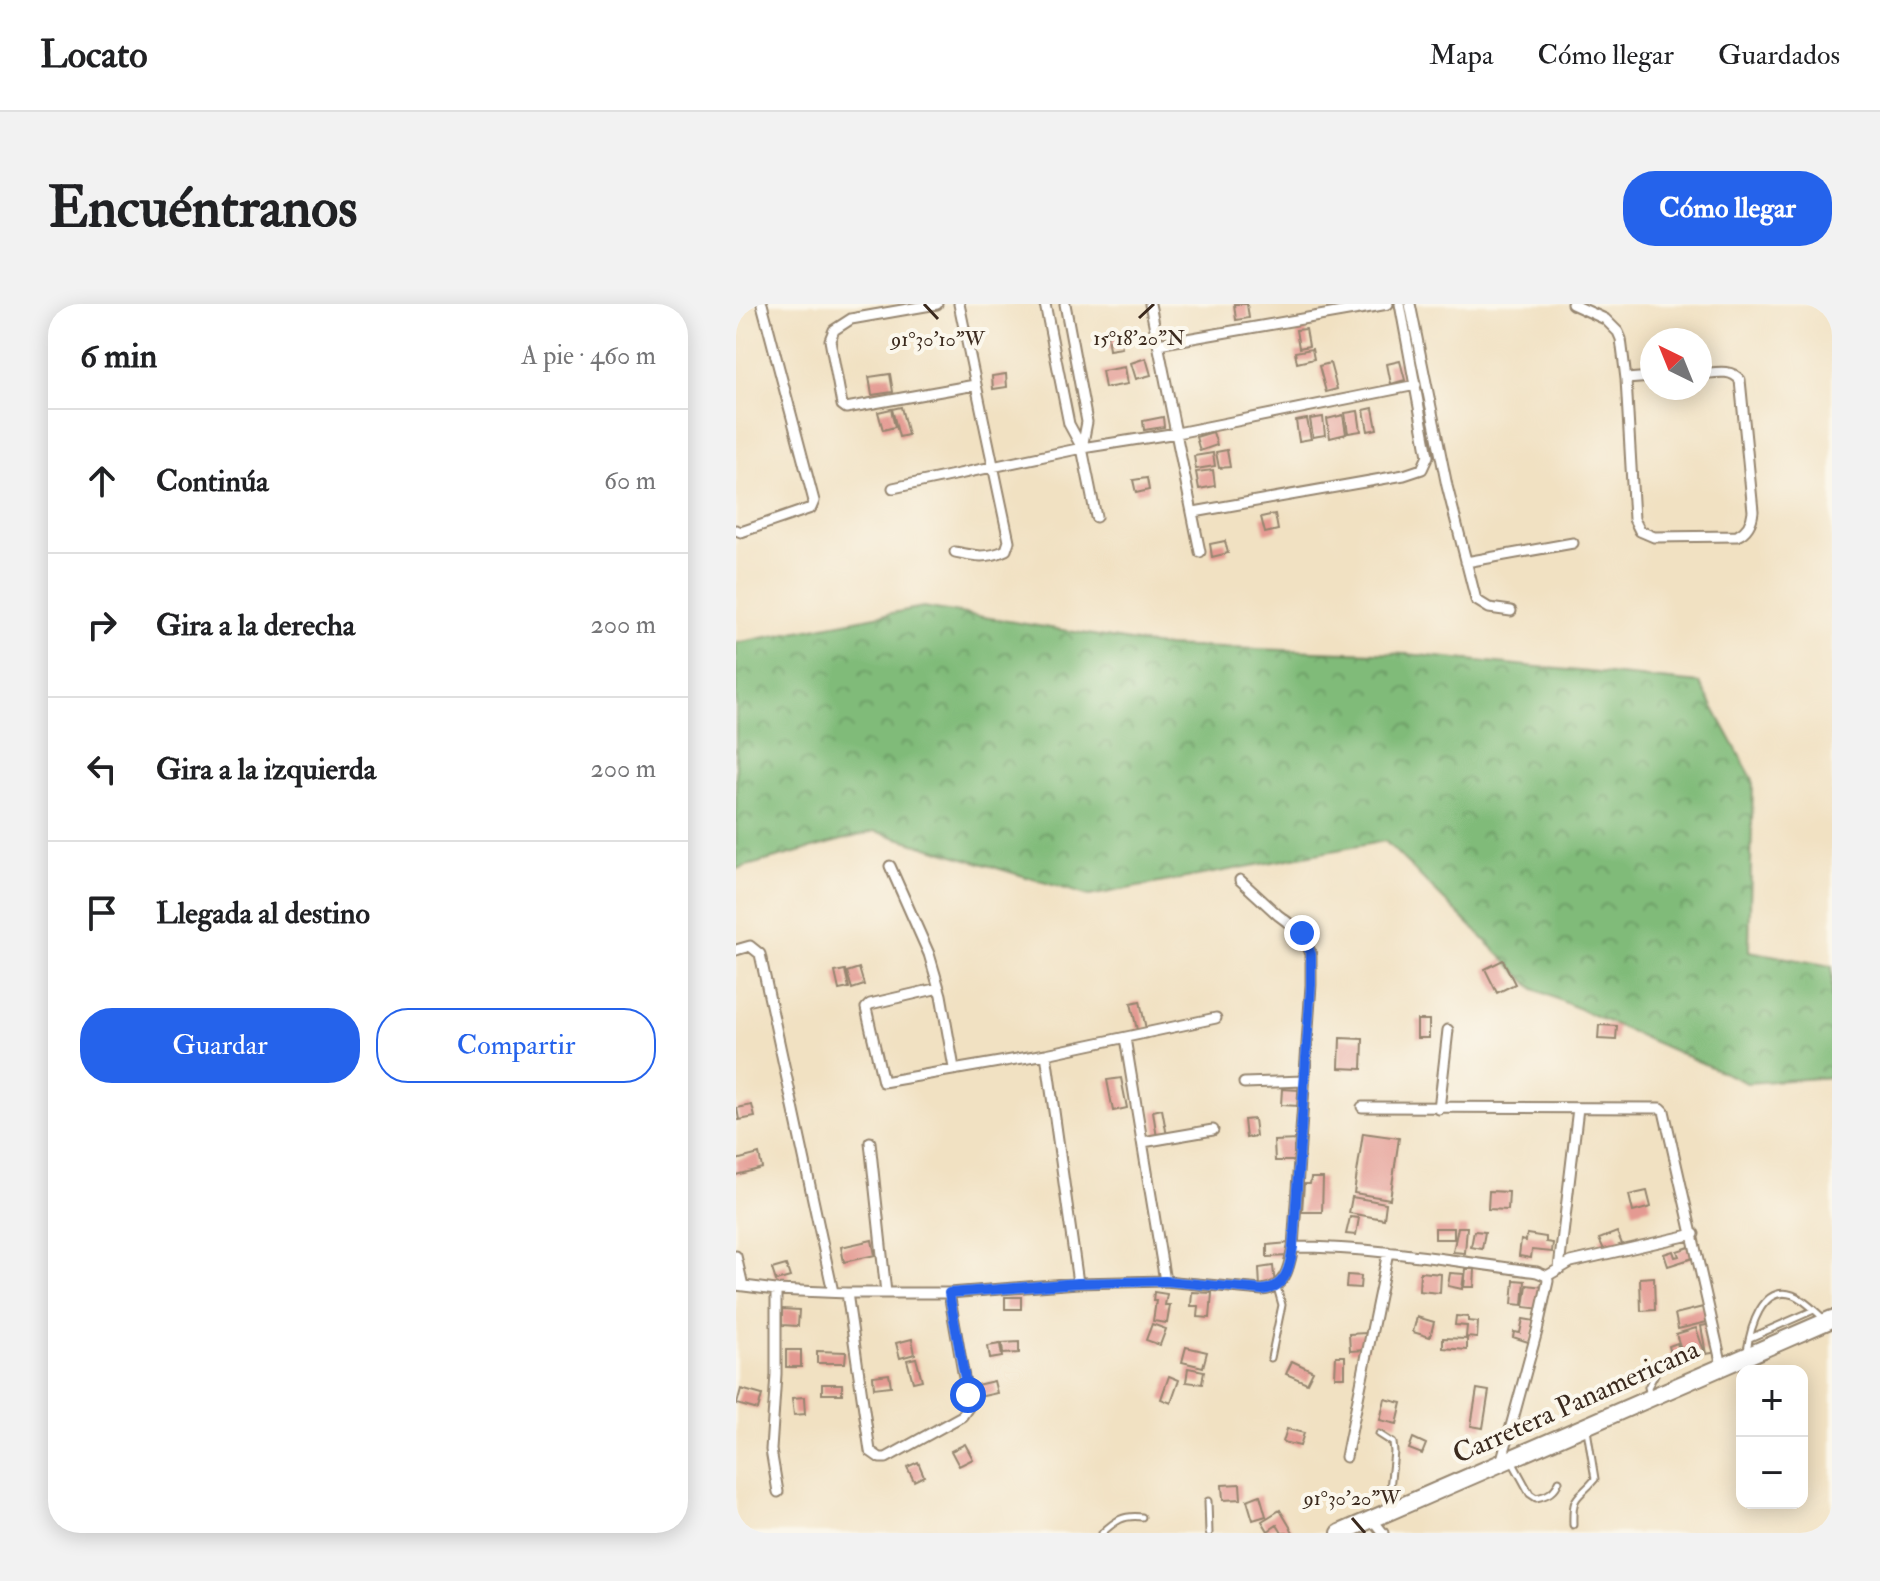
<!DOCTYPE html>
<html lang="es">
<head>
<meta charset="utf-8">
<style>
	body { margin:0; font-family:"IM FELL Double Pica",serif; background:#f2f2f2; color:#202124 }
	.controls { position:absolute; right:24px; bottom:24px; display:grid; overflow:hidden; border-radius:16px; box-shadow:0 4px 20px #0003 }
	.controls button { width:72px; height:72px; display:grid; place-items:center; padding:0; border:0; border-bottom:2px solid #e0e0e0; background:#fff; color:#202124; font:40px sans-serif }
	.compass { position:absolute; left:904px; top:24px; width:72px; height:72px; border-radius:50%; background:#fff; box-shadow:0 4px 20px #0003; rotate:317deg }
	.stop { position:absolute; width:24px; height:24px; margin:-18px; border:6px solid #2563eb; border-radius:50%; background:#fff }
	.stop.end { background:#2563eb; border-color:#fff; box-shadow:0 2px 8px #0008 }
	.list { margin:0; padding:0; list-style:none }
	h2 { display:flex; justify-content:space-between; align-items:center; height:104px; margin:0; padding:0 32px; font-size:34px }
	h2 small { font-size:26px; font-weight:400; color:#757577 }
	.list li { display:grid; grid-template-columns:52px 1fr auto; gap:24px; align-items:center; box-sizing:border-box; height:144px; padding:0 32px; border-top:2px solid #e0e0e0 }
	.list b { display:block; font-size:30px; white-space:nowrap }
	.list em { font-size:26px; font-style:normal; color:#757577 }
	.actions { display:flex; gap:16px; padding:24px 32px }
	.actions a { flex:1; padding:18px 0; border:2px solid #2563eb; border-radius:32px; text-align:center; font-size:28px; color:#2563eb }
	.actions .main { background:#2563eb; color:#fff }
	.icon { flex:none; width:44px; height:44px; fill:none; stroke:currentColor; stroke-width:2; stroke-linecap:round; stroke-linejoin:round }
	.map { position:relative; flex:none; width:1096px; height:1229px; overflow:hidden; border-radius:32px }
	header { display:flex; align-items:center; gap:48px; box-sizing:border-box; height:112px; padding:0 40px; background:#fff; border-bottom:2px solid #e0e0e0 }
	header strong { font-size:38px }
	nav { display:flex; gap:44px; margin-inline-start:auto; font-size:28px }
	.intro { display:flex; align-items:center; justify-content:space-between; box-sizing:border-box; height:192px; padding:0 48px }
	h1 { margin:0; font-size:56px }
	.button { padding:20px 36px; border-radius:32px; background:#2563eb; color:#fff; font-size:28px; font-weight:700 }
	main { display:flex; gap:48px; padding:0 48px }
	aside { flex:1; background:#fff; border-radius:32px; box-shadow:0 4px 20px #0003 }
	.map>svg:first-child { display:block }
</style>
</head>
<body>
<header>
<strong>Locato</strong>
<nav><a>Mapa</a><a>Cómo llegar</a><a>Guardados</a></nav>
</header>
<div class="intro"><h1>Encuéntranos</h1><a class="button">Cómo llegar</a></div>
<main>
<aside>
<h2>6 min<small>A pie · 460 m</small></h2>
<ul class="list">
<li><svg class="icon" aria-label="ahead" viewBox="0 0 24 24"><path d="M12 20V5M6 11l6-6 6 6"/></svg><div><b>Continúa</b></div><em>60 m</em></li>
<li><svg class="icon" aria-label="right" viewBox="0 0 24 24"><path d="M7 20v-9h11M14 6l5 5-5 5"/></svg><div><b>Gira a la derecha</b></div><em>200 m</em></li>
<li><svg class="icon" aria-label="left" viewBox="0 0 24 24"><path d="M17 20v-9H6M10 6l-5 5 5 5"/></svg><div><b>Gira a la izquierda</b></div><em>200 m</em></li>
<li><svg class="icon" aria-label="arrive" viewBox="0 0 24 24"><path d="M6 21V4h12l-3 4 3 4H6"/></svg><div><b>Llegada al destino</b></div></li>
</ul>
<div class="actions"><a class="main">Guardar</a><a>Compartir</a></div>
</aside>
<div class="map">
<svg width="1096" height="1229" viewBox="0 0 1096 1229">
	<defs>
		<pattern id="forest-crowns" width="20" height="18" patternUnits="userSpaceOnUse" patternTransform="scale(2)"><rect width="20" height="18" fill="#80bb79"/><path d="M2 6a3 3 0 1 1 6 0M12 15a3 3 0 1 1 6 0" fill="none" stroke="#6a9863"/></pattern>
	</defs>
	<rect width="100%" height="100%" fill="#fbf7ec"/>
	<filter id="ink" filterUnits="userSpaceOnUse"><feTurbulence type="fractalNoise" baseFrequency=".0125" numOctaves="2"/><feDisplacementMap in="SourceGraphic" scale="16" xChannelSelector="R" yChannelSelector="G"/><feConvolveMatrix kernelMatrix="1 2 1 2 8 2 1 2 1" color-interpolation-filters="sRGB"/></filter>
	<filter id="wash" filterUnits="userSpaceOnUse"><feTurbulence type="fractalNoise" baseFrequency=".006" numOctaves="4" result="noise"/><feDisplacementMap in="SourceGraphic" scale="32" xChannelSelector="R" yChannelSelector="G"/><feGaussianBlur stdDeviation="1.8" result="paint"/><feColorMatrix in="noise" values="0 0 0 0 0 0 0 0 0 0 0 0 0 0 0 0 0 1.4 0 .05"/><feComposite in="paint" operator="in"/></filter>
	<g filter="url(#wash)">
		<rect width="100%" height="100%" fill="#f1e1c2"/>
		<!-- forest -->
		<path fill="url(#forest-crowns)" stroke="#5e724c" stroke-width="2" d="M 187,303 L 424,342 L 671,350 L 964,379 L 1017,476 L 1013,647 L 1096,662 L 1096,773 L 1011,779 L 798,685 L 649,537 L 353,592 L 139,527 L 0,565 L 0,339 Z"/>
		<g id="blocks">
			<!-- building -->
			<path fill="#e49a92" d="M 498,0 L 511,0 L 513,14 L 500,16 Z
				M 570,25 L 573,42 L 563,44 L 560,26 Z
				M 383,28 L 386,44 L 373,46 L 371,30 Z
				M 576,45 L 578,55 L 561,59 L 559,48 Z
				M 410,54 L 415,71 L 400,75 L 395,59 Z
				M 664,57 L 669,76 L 655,80 L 651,60 Z
				M 594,59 L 601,85 L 590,88 L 583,62 Z
				M 389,63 L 392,80 L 369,84 L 366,67 Z
				M 154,70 L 157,88 L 136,91 L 133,73 Z
				M 270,70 L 271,83 L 257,85 L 256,72 Z
				M 165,103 L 172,131 L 163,133 L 156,105 Z
				M 637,104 L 641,125 L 632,127 L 628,106 Z
				M 155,105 L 159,123 L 147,126 L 142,108 Z
				M 622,107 L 625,127 L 612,129 L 609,109 Z
				M 607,111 L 610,130 L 594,134 L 591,115 Z
				M 427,113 L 428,123 L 408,126 L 407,117 Z
				M 587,113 L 589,131 L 577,133 L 574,115 Z
				M 571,115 L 575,135 L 563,137 L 560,117 Z
				M 477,128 L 481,141 L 464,147 L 460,133 Z
				M 491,146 L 494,163 L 483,164 L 480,148 Z
				M 477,149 L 479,162 L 460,165 L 458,152 Z
				M 477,166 L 479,182 L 463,185 L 460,168 Z
				M 411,174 L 413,186 L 400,189 L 397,176 Z
				M 539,210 L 542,226 L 529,229 L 525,213 Z
				M 489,237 L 492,249 L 476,253 L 474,240 Z
				M 767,656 L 779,680 L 761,689 L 749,665 Z
				M 123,664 L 128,681 L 116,685 L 111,668 Z
				M 109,666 L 113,684 L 103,686 L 99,668 Z
				M 404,697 L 410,725 L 401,726 L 395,699 Z
				M 681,716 L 693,716 L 693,734 L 681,734 Z
				M 863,721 L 881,722 L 880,736 L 862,735 Z
				M 604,734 L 627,735 L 626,765 L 603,764 Z
				M 385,774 L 391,804 L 377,807 L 371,776 Z
				M 546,785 L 564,786 L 564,802 L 545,801 Z
				M 16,801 L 19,813 L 3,816 L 1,804 Z
				M 426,805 L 431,832 L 421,834 L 417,807 Z
				M 518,815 L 520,832 L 510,834 L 508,816 Z
				M 627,829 L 663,834 L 654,895 L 618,889 Z
				M 562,836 L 562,843 L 558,843 L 558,857 L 539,857 L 538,837 Z
				M 23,850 L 26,864 L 0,871 L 0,856 Z
				M 575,874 L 587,874 L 586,908 L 566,908 L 568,880 L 574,880 Z
				M 753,887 L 773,888 L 772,906 L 752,905 Z
				M 911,887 L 915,903 L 897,908 L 893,891 Z
				M 616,893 L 650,899 L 648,915 L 613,909 Z
				M 614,913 L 623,914 L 620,931 L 610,930 Z
				M 722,923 L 731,923 L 729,949 L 717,948 Z
				M 699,924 L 718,924 L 718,935 L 699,935 Z
				M 738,927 L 749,928 L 746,945 L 735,943 Z
				M 881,928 L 886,940 L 869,948 L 863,935 Z
				M 791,930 L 810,933 L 810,938 L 817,939 L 816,948 L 796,946 L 795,954 L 783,952 L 785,936 L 790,937 Z
				M 136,936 L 139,951 L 108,958 L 105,943 Z
				M 553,939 L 554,952 L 531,953 L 531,941 Z
				M 953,943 L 957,954 L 932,962 L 928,950 L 937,947 L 939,953 L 943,952 L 941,947 Z
				M 50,961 L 54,973 L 40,977 L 36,965 Z
				M 537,962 L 539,982 L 524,983 L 523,964 Z
				M 730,965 L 739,965 L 738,983 L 728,983 Z
				M 684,968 L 705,970 L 704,989 L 683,987 Z
				M 714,969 L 728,970 L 726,985 L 712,982 Z
				M 611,971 L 625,972 L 624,984 L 610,983 Z
				M 918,973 L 919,1006 L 905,1007 L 904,974 Z
				M 778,976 L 789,977 L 787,1001 L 776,1000 Z
				M 791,981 L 808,983 L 805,1005 L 788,1003 Z
				M 418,988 L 431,990 L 429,1001 L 434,1001 L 431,1019 L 417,1017 L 420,997 L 417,997 Z
				M 456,988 L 476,989 L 474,1014 L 462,1013 L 463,1002 L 455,1002 Z
				M 269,993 L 285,993 L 285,1005 L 269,1005 Z
				M 971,1002 L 975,1017 L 942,1025 L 939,1010 Z
				M 46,1005 L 63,1006 L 62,1022 L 46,1021 Z
				M 720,1012 L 732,1013 L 732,1017 L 742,1018 L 741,1034 L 730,1033 L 731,1022 L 719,1021 Z
				M 681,1013 L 698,1018 L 694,1033 L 677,1028 Z
				M 787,1015 L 799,1017 L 795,1039 L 777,1033 L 778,1028 L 784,1029 Z
				M 416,1020 L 430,1025 L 424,1041 L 410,1036 Z
				M 976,1020 L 982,1048 L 970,1050 L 965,1022 Z
				M 960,1024 L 968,1047 L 948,1054 L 940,1030 Z
				M 630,1029 L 631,1046 L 614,1047 L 613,1030 Z
				M 707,1034 L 731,1035 L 731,1046 L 707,1044 Z
				M 176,1035 L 179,1050 L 164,1054 L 160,1039 Z
				M 283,1038 L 283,1049 L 267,1050 L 266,1039 Z
				M 941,1039 L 947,1060 L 938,1062 L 933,1042 Z
				M 264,1040 L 266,1053 L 254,1055 L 252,1042 Z
				M 450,1043 L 471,1048 L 467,1063 L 446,1058 Z
				M 50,1046 L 65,1046 L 65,1063 L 50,1063 Z
				M 81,1047 L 110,1048 L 109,1059 L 81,1059 Z
				M 600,1052 L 609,1052 L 609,1073 L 599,1073 Z
				M 180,1054 L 186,1076 L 177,1078 L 171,1056 Z
				M 556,1057 L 577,1067 L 571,1079 L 550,1070 Z
				M 452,1064 L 468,1067 L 466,1080 L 450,1078 Z
				M 153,1070 L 155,1082 L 138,1084 L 137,1072 Z
				M 433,1072 L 443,1076 L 435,1099 L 425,1095 Z
				M 258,1077 L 261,1089 L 238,1094 L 236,1082 Z
				M 86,1080 L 106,1080 L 106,1090 L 86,1090 Z
				M 5,1085 L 26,1091 L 22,1106 L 1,1100 Z
				M 741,1085 L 753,1087 L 747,1124 L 735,1122 Z
				M 68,1093 L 69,1110 L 58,1111 L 56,1094 Z
				M 649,1095 L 666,1099 L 661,1120 L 644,1116 Z
				M 551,1125 L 568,1129 L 564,1142 L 547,1138 Z
				M 677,1134 L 690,1140 L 686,1150 L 673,1145 Z
				M 229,1140 L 237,1155 L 223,1162 L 215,1147 Z
				M 182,1158 L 188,1172 L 178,1177 L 171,1163 Z
				M 504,1180 L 505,1195 L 487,1196 L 486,1181 Z
				M 524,1191 L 530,1212 L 517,1216 L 511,1196 Z
				M 544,1206 L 557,1228 L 555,1229 L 546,1229 L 541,1221 L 532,1227 L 526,1217 Z"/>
		</g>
	</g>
	<g filter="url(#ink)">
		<use href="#blocks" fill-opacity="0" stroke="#968670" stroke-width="2"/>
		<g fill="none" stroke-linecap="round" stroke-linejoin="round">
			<defs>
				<path id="service" d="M 1014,1034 L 1078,1006
					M 1011,1047 C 1014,1026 1025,980 1057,991 C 1068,995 1078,1006 1087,1014
					M 535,1054 L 546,1001 L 541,983
					M 914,1093 L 912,1083 L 927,1055
					M 643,1130 L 657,1139 L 658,1148 L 652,1203
					M 777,1159 L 794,1190 L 800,1194 C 811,1192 819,1188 823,1177
					M 472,1197 L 473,1229
					M 837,1221 C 836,1188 842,1196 859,1175 L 851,1126
					M 366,1229 C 380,1216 387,1211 406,1213"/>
				<path id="minor" d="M 201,0 L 115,15 L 98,26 L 94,36 L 106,101 L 110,104 L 239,81
					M 309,0 L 333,120 L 346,144 L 360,213
					M 329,0 L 351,118 L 346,144
					M 414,0 L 464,248
					M 674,0 L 711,182 L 740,296 L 753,304 L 775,307
					M 836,0 L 869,15 L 882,28 L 885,35 L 890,75 L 898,215 L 904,227 L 918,233 L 1001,232 C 1012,227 1016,218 1017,207 L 1004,76 C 995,64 978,69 964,70
					M 422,40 L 652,0
					M 890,75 L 916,73
					M 157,184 L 346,144 L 441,129 L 680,81
					M 458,208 L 668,171 L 686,165 L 692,152 L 664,0
					M 0,226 L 5,228 L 75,204 L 78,197 L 26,0
					M 219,248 C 238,252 251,255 270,246 L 273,237 L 223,0
					M 730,258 L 837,239
					M 154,562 L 193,650 L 205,691 L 218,764
					M 504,576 L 542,611 L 566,629 L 575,650 L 575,681 L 557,943
					M 0,646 L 14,642 L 24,650 L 97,988
					M 203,684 L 134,700 L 130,704 L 147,778 L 310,750 L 480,714
					M 389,734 L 429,977
					M 310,750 L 342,979
					M 508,779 L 568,777
					M 626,803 L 925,804 L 928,807 L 986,1062
					M 703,805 L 712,726
					M 134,838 L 150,989
					M 407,838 L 477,826
					M 0,952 L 7,982
					M 823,964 L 842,804
					M 811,972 L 835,958 L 958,930
					M 0,981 L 40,986 L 111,989 L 213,989 L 342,979 L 429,977 L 526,986 C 550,984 553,963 557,943 C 639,943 720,957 801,968 L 811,972
					M 40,986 L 40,1070 L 35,1146 L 42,1188
					M 111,989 L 134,1147 L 144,1154 L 150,1154 L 226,1112 L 233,1102 L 213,989
					M 610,1153 L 652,948
					M 765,1159 L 801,1027 L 812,977 L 811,972
					M 636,1215 L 647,1229"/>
				<path id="trunk" d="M 604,1229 L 1096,1015"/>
			</defs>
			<!-- service casing -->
			<use href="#service" stroke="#968670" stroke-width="9"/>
			<!-- minor casing -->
			<use href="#minor" stroke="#968670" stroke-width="13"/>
			<!-- trunk casing -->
			<use href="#trunk" stroke="#968670" stroke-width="20"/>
			<!-- service -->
			<use href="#service" stroke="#fff" stroke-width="5"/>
			<!-- minor -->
			<use href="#minor" stroke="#fff" stroke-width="9"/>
			<!-- trunk -->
			<use href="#trunk" stroke="#fff" stroke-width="16"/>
		</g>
	</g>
	<g fill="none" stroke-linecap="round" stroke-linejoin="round" filter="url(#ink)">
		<!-- route -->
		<path stroke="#2563eb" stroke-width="10" d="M 232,1091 L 213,989 L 342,979 L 429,977 L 526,986 C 550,984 554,963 557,943 L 575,681 L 575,650 L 566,629"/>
	</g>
	<!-- ticks -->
	<path fill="none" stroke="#3b2a1e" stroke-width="3" d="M 188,0 L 202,15M 403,14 L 418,0M 616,1214 L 629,1229"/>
	<g text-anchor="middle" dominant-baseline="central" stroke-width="8" stroke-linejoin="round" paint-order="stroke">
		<!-- street labels -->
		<g font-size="28" fill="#3b2a1e" stroke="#fbf7ec">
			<text transform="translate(840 1098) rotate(-24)">Carretera Panamericana</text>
		</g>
	</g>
	<g font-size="20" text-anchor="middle" fill="#3b2a1e" stroke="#fbf7ec" stroke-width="8" stroke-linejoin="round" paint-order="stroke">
		<text x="403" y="41">15°18'20"N</text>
		<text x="202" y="42">91°30'10"W</text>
		<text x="616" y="1201">91°30'20"W</text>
	</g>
</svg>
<div class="controls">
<button>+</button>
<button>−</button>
</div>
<svg class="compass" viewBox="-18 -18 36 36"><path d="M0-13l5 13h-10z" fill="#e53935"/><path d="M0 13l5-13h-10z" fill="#757577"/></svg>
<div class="stop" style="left:232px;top:1091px"></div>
<div class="stop end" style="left:566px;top:629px"></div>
</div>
</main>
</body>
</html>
